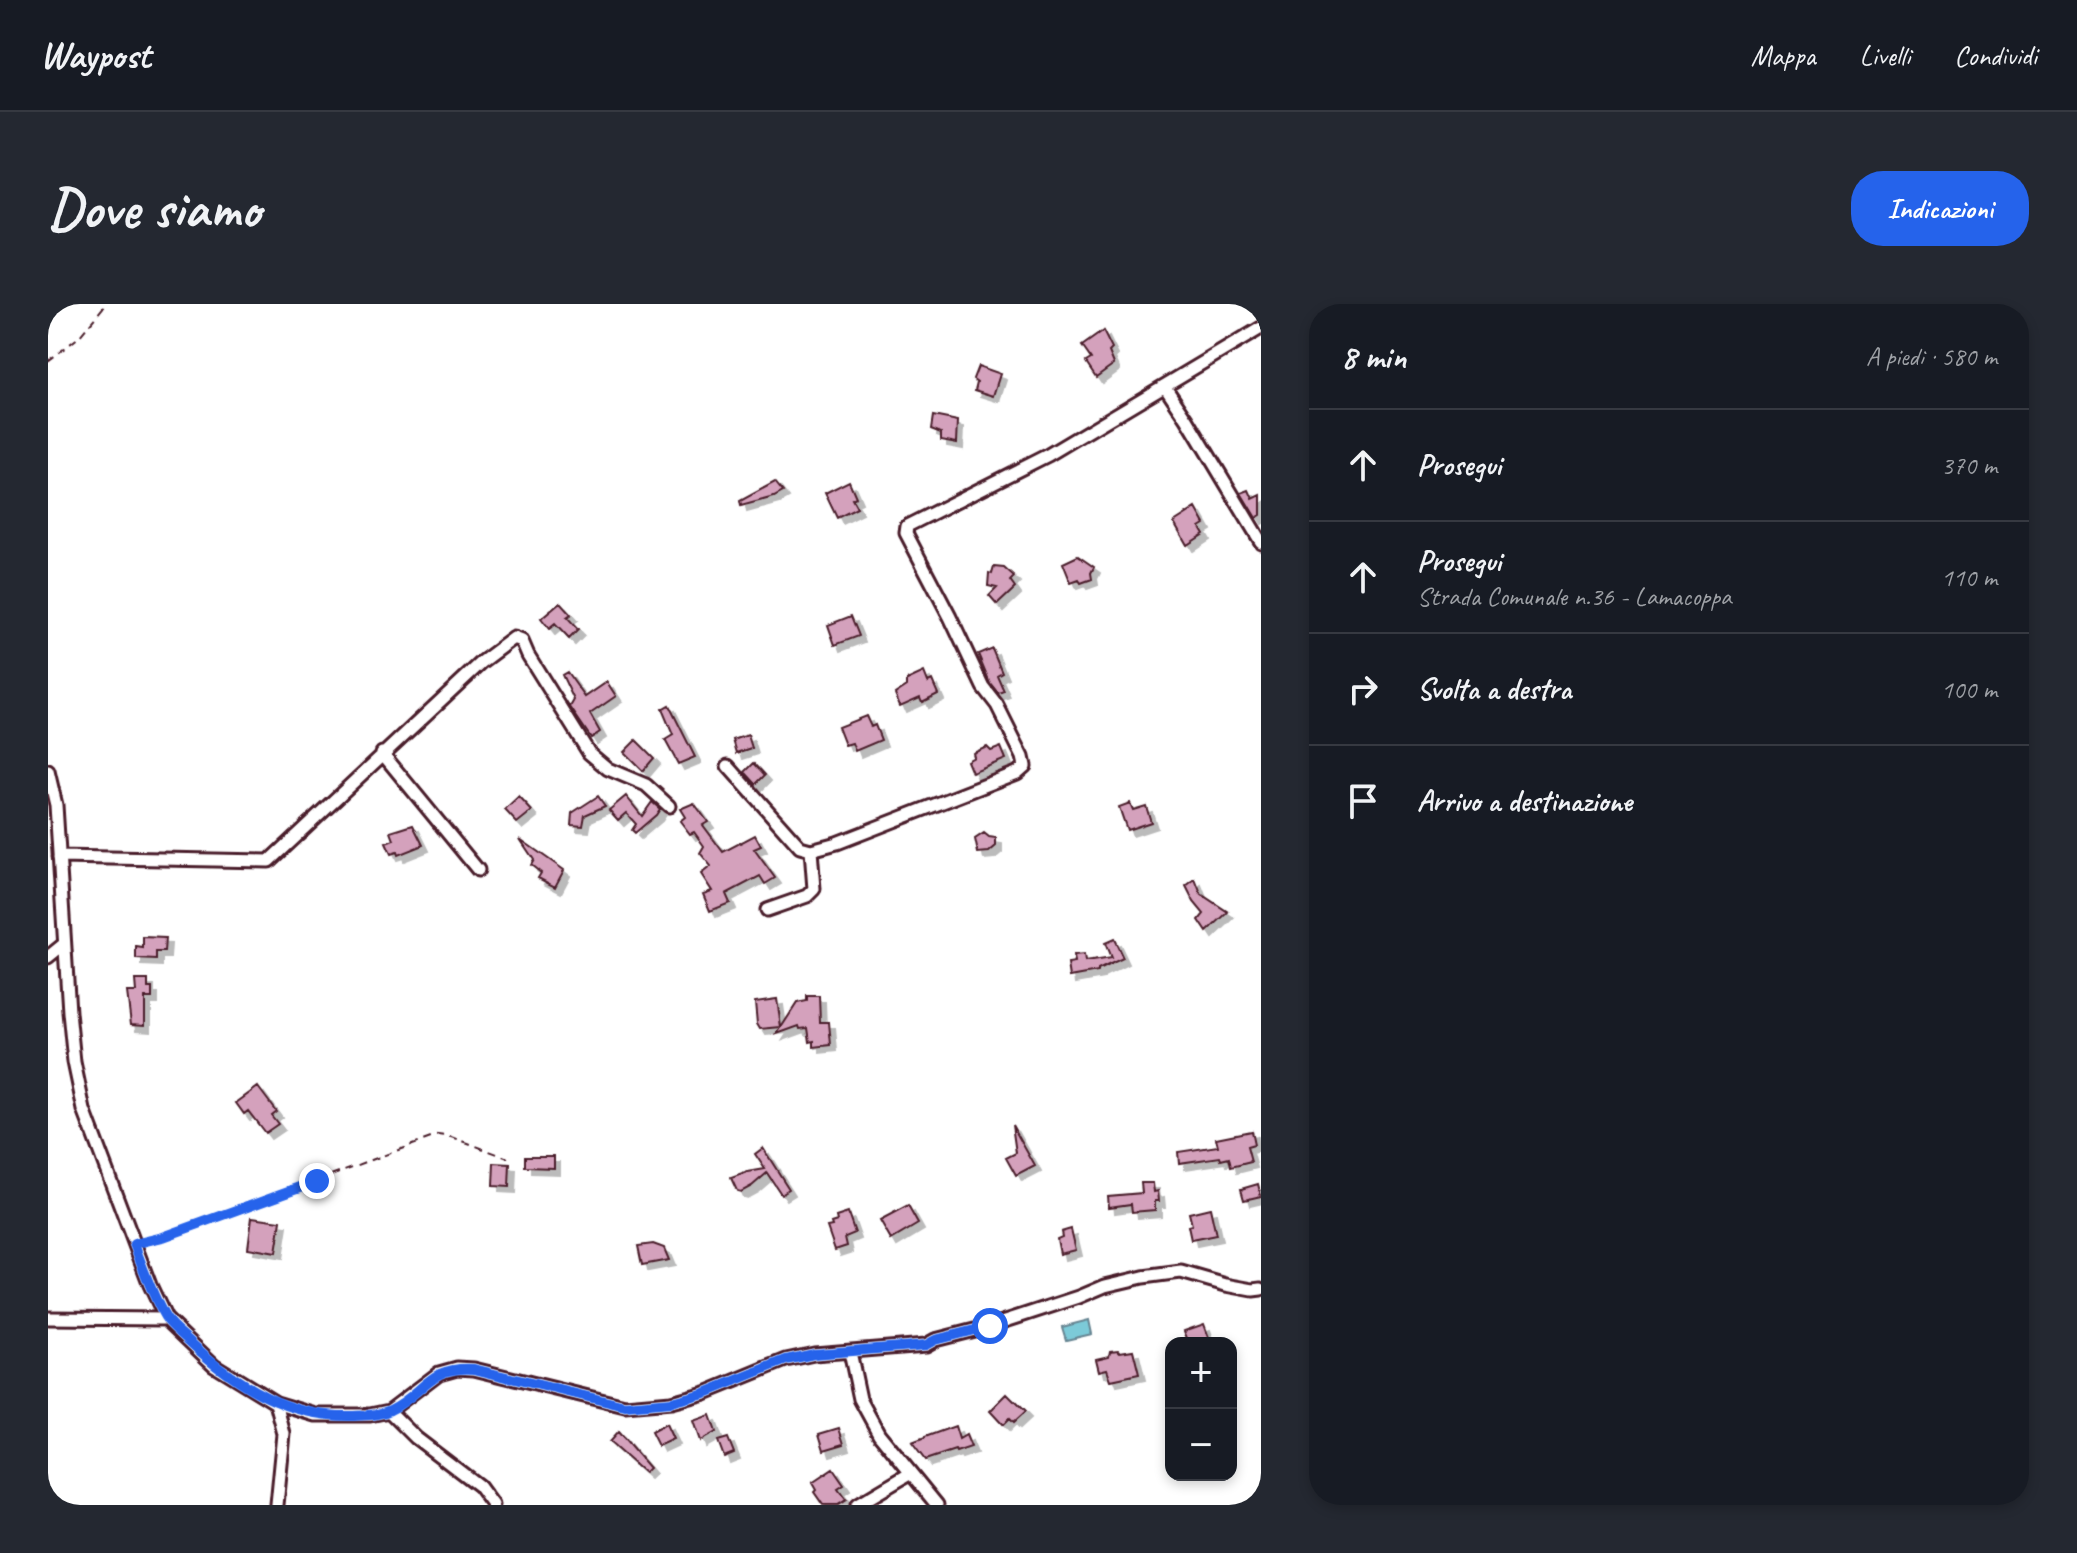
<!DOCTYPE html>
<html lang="it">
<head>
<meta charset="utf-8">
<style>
	body { margin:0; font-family:Caveat,sans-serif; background:#242831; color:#f1f3f6 }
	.controls { position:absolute; right:24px; bottom:24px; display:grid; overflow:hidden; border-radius:16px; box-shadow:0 4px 12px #0003 }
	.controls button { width:72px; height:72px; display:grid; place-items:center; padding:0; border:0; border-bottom:2px solid #363941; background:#171b24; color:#f1f3f6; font:40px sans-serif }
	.stop { position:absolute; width:24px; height:24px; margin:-18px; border:6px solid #2563eb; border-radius:50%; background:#fff }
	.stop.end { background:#2563eb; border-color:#fff; box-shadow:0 2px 8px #0008 }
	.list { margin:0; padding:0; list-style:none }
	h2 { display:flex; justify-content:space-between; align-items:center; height:104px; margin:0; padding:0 32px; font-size:34px }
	h2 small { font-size:26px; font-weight:400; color:#9ea1a6 }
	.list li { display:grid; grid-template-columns:52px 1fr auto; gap:24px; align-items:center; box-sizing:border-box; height:112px; padding:0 32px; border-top:2px solid #363941 }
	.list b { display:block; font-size:30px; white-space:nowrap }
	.list p { margin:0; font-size:26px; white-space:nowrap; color:#9ea1a6 }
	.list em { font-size:26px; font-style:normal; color:#9ea1a6 }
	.icon { flex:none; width:44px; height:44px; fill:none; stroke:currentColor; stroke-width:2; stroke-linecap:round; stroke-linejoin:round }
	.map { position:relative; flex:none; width:1213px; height:1201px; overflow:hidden; border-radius:32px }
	header { display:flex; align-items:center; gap:48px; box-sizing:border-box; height:112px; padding:0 40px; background:#171b24; border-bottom:2px solid #363941 }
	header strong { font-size:38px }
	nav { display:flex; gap:44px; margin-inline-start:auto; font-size:28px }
	.intro { display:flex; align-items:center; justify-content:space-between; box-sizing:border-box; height:192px; padding:0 48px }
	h1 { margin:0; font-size:56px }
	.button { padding:20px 36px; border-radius:32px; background:#2563eb; color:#fff; font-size:28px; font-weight:700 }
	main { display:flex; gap:48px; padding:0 48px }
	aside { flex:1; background:#171b24; border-radius:32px; box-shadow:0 4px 12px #0003 }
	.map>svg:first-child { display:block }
</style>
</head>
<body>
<header>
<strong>Waypost</strong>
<nav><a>Mappa</a><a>Livelli</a><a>Condividi</a></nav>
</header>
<div class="intro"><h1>Dove siamo</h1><a class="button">Indicazioni</a></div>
<main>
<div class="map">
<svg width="1213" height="1201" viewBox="0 0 1213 1201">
	<defs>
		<filter id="shadow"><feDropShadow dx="6" dy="6" stdDeviation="0" flood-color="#0004"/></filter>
	</defs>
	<rect width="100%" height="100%" fill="#fff"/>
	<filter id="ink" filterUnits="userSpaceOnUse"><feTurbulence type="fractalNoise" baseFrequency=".0125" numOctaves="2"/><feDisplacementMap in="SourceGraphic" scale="16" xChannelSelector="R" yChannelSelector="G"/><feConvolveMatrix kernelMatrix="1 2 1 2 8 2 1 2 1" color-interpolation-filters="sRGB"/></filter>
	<g filter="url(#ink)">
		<!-- water -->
		<path fill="#7bcad8" stroke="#678693" stroke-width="2" d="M 1041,1016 L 1044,1030 L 1018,1036 L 1014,1023 Z"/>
		<!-- building -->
		<path fill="#d4a1bc" stroke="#4a1f2b" stroke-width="2" filter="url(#shadow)" d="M 1055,27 L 1064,45 L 1061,48 L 1066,60 L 1048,73 L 1038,58 L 1043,55 L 1034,42 Z
			M 930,62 L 953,70 L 946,92 L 927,86 L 929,78 L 925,75 Z
			M 885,112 L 910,117 L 909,139 L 893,136 L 893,129 L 883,125 Z
			M 801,177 L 808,193 L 804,195 L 809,204 L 789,214 L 777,189 Z
			M 727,178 L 735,188 L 726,193 L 693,202 L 692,197 Z
			M 1201,186 L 1205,195 L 1213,191 L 1213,211 L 1208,214 L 1193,189 Z
			M 1148,204 L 1157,220 L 1152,223 L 1156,230 L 1139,241 L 1126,218 Z
			M 1030,252 L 1046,263 L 1043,269 L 1044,275 L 1033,279 L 1031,276 L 1023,279 L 1015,259 Z
			M 946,263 L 956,264 L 966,273 L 962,277 L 967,284 L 949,301 L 941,292 L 949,284 L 940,282 L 941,269 L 944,270 Z
			M 512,299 L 523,311 L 519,314 L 530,326 L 521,335 L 507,320 L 501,325 L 493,315 Z
			M 803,312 L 811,332 L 787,341 L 780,321 Z
			M 944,344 L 954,368 L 949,371 L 956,387 L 950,389 L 942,379 L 930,350 Z
			M 519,368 L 537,393 L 559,378 L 568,392 L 542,410 L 552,428 L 543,434 L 522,403 L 526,396 L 514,371 Z
			M 876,368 L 880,378 L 884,376 L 890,390 L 874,398 L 872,393 L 852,402 L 847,390 L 859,382 L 859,376 Z
			M 621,401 L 647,453 L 630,460 L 617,436 L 625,431 L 614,405 Z
			M 818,412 L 823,423 L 827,421 L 833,436 L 807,447 L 804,439 L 797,441 L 790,423 Z
			M 700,431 L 704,444 L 689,449 L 685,436 Z
			M 588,436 L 606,454 L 595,467 L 576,448 Z
			M 939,443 L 943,447 L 953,443 L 958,455 L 924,469 L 919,457 L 926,453 L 925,449 Z
			M 706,459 L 717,471 L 708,480 L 697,468 Z
			M 550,492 L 557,502 L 537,511 L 535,522 L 523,521 L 524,509 Z
			M 578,492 L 594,512 L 604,498 L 612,505 L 608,511 L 587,529 L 584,526 L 588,520 L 578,509 L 570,516 L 561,506 Z
			M 471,493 L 484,507 L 469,519 L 457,506 Z
			M 646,499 L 660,518 L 655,521 L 675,548 L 707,531 L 713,542 L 706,545 L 727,574 L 717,580 L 712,572 L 678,590 L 682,599 L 662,607 L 655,590 L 664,587 L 653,570 L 663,562 L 652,549 L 656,542 L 646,528 L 642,530 L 632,517 L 637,513 L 632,505 Z
			M 1082,499 L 1085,506 L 1098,502 L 1103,518 L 1079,526 L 1071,503 Z
			M 365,521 L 375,541 L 350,551 L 349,548 L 343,550 L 338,539 L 346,536 L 343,528 Z
			M 936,529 L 941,533 L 948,534 L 948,542 L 941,548 L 930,549 L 927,535 Z
			M 472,535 L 516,566 L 507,583 L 490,574 L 493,569 L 483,561 L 486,556 Z
			M 1147,575 L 1153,590 L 1180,608 L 1159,628 L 1151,616 L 1156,610 L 1146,598 L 1138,582 Z
			M 95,633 L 117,634 L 116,648 L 108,648 L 108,656 L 88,655 L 88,643 L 95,644 Z
			M 1066,635 L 1075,654 L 1050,666 L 1050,668 L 1022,673 L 1020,660 L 1027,659 L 1026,652 L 1036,651 L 1037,658 L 1063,654 L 1057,639 Z
			M 87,676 L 100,676 L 100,684 L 104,684 L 104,694 L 97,694 L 97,721 L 83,720 L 79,688 L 88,688 Z
			M 759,692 L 771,692 L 772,718 L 781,718 L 783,741 L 766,743 L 766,737 L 762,738 L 760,724 L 752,725 L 751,722 L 729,730 L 749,699 L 759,697 Z
			M 729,695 L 733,723 L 712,725 L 709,720 L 707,698 Z
			M 210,783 L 228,807 L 223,811 L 230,820 L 217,829 L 200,807 L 196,810 L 188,799 Z
			M 964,821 L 987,862 L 968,872 L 958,854 L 968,849 Z
			M 1203,827 L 1206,841 L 1199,843 L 1203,858 L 1183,863 L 1181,854 L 1173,856 L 1172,853 L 1131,859 L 1130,848 L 1170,842 L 1168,834 Z
			M 715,844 L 741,885 L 733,890 L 719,869 L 704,882 L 693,888 L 689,887 L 683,874 L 700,868 L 717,865 L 707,850 Z
			M 477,852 L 506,852 L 506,864 L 477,863 Z
			M 446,859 L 462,860 L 461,883 L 445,882 Z
			M 1093,879 L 1105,879 L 1106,888 L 1110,887 L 1111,897 L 1107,897 L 1107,906 L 1084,908 L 1083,900 L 1061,903 L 1060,892 L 1094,889 Z
			M 1210,880 L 1213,892 L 1196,896 L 1193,885 Z
			M 860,902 L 870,920 L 843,936 L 832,917 Z
			M 1162,904 L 1168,931 L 1143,936 L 1140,922 L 1144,921 L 1141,909 Z
			M 800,909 L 807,929 L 797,933 L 799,942 L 787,946 L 779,923 L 784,922 L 783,919 L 789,917 L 788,913 Z
			M 204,913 L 233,917 L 228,949 L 200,944 Z
			M 1023,925 L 1028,946 L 1012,950 L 1009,935 L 1014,933 L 1013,928 Z
			M 605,940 L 616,944 L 621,956 L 594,961 L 590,942 Z
			M 1156,1020 L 1163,1039 L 1141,1039 L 1136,1027 Z
			M 1070,1046 L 1072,1048 L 1085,1046 L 1091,1070 L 1063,1076 L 1059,1065 L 1051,1067 L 1048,1055 L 1061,1052 L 1062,1047 Z
			M 959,1090 L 977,1108 L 965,1119 L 961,1115 L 955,1121 L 942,1107 Z
			M 662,1111 L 668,1128 L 652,1137 L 645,1117 Z
			M 618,1120 L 625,1135 L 610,1142 L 603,1128 Z
			M 907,1122 L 911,1135 L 918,1131 L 923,1143 L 908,1148 L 907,1146 L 877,1156 L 864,1139 L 877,1134 L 877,1133 Z
			M 791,1124 L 796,1140 L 776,1146 L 771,1130 Z
			M 570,1128 L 601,1164 L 596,1169 L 561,1138 Z
			M 680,1134 L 686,1149 L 676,1153 L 670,1137 Z
			M 785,1165 L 796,1181 L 790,1185 L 798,1196 L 790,1201 L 775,1201 L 766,1188 L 768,1186 L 764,1179 Z"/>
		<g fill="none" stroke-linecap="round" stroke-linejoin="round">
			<defs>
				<path id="minor" d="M 1117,82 L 1139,115 L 1213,238
					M 334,449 L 430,566
					M 680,462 L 752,543 L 763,546 L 789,539 L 969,469 L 977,462 L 975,453 L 949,401 L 935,383 L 902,313 L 858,229 L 859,222 L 1000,151 L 1213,24
					M 0,467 L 8,501 L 21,708 L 26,758 L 36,806 L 102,981 L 118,1015 L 166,1061 L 228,1099 L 268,1111 L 322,1111 L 341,1107 L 391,1069 L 409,1064 L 426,1065 L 577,1102 L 623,1098 L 657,1089 L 738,1056 L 766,1050 L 878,1041 L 887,1036 L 942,1022 L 1031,993 L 1057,982 L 1095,973 L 1133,968 L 1178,981 L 1205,986 L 1213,985
					M 11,553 L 221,557 L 434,358 L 466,334 L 474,337 L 480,351 L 541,449 L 560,465 L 598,481 L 621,502
					M 719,606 L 759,592 L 766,585 L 763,546
					M 0,653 L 16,640
					M 0,1014 L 118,1015
					M 802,1048 L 812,1095 L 831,1130 L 889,1201
					M 228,1099 L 236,1130 L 229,1201
					M 341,1107 L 368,1134 L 431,1182 L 445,1201
					M 809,1201 L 863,1169"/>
			</defs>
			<!-- minor casing -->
			<use href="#minor" stroke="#4a1f2b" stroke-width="17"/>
			<!-- path -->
			<path stroke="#4a1f2b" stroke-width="2" stroke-dasharray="8 6" stroke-linecap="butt" d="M 0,57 L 31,33 L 58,0
				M 99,937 L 115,933 L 391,831 L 404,833 L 460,854"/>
			<!-- minor -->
			<use href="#minor" stroke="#fff" stroke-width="11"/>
		</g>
	</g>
	<g fill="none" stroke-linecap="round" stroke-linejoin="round" filter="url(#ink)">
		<!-- route -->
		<path stroke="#2563eb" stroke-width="10" d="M 269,877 L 115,933 L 86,940 C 95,964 104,991 117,1013 C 123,1023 135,1031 143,1039 C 189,1082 241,1114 306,1112 C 317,1111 331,1112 342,1106 C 378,1089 378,1062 426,1065 L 577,1102 L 623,1098 L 657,1089 L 738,1056 L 766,1050 L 878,1041 L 887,1036 L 942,1022"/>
	</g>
</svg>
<div class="controls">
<button>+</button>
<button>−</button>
</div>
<div class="stop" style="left:942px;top:1022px"></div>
<div class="stop end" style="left:269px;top:877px"></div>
</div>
<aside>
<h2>8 min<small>A piedi · 580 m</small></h2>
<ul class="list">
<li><svg class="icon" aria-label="ahead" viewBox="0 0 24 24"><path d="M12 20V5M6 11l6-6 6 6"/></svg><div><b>Prosegui</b></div><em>370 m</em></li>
<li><svg class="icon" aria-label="ahead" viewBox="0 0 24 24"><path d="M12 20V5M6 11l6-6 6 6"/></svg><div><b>Prosegui</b><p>Strada Comunale n.36 - Lamacoppa</p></div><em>110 m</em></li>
<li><svg class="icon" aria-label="right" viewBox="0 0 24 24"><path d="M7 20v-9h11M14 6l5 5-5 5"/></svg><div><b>Svolta a destra</b></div><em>100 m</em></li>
<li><svg class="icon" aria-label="arrive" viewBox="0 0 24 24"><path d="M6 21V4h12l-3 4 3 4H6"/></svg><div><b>Arrivo a destinazione</b></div></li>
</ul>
</aside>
</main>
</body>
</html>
